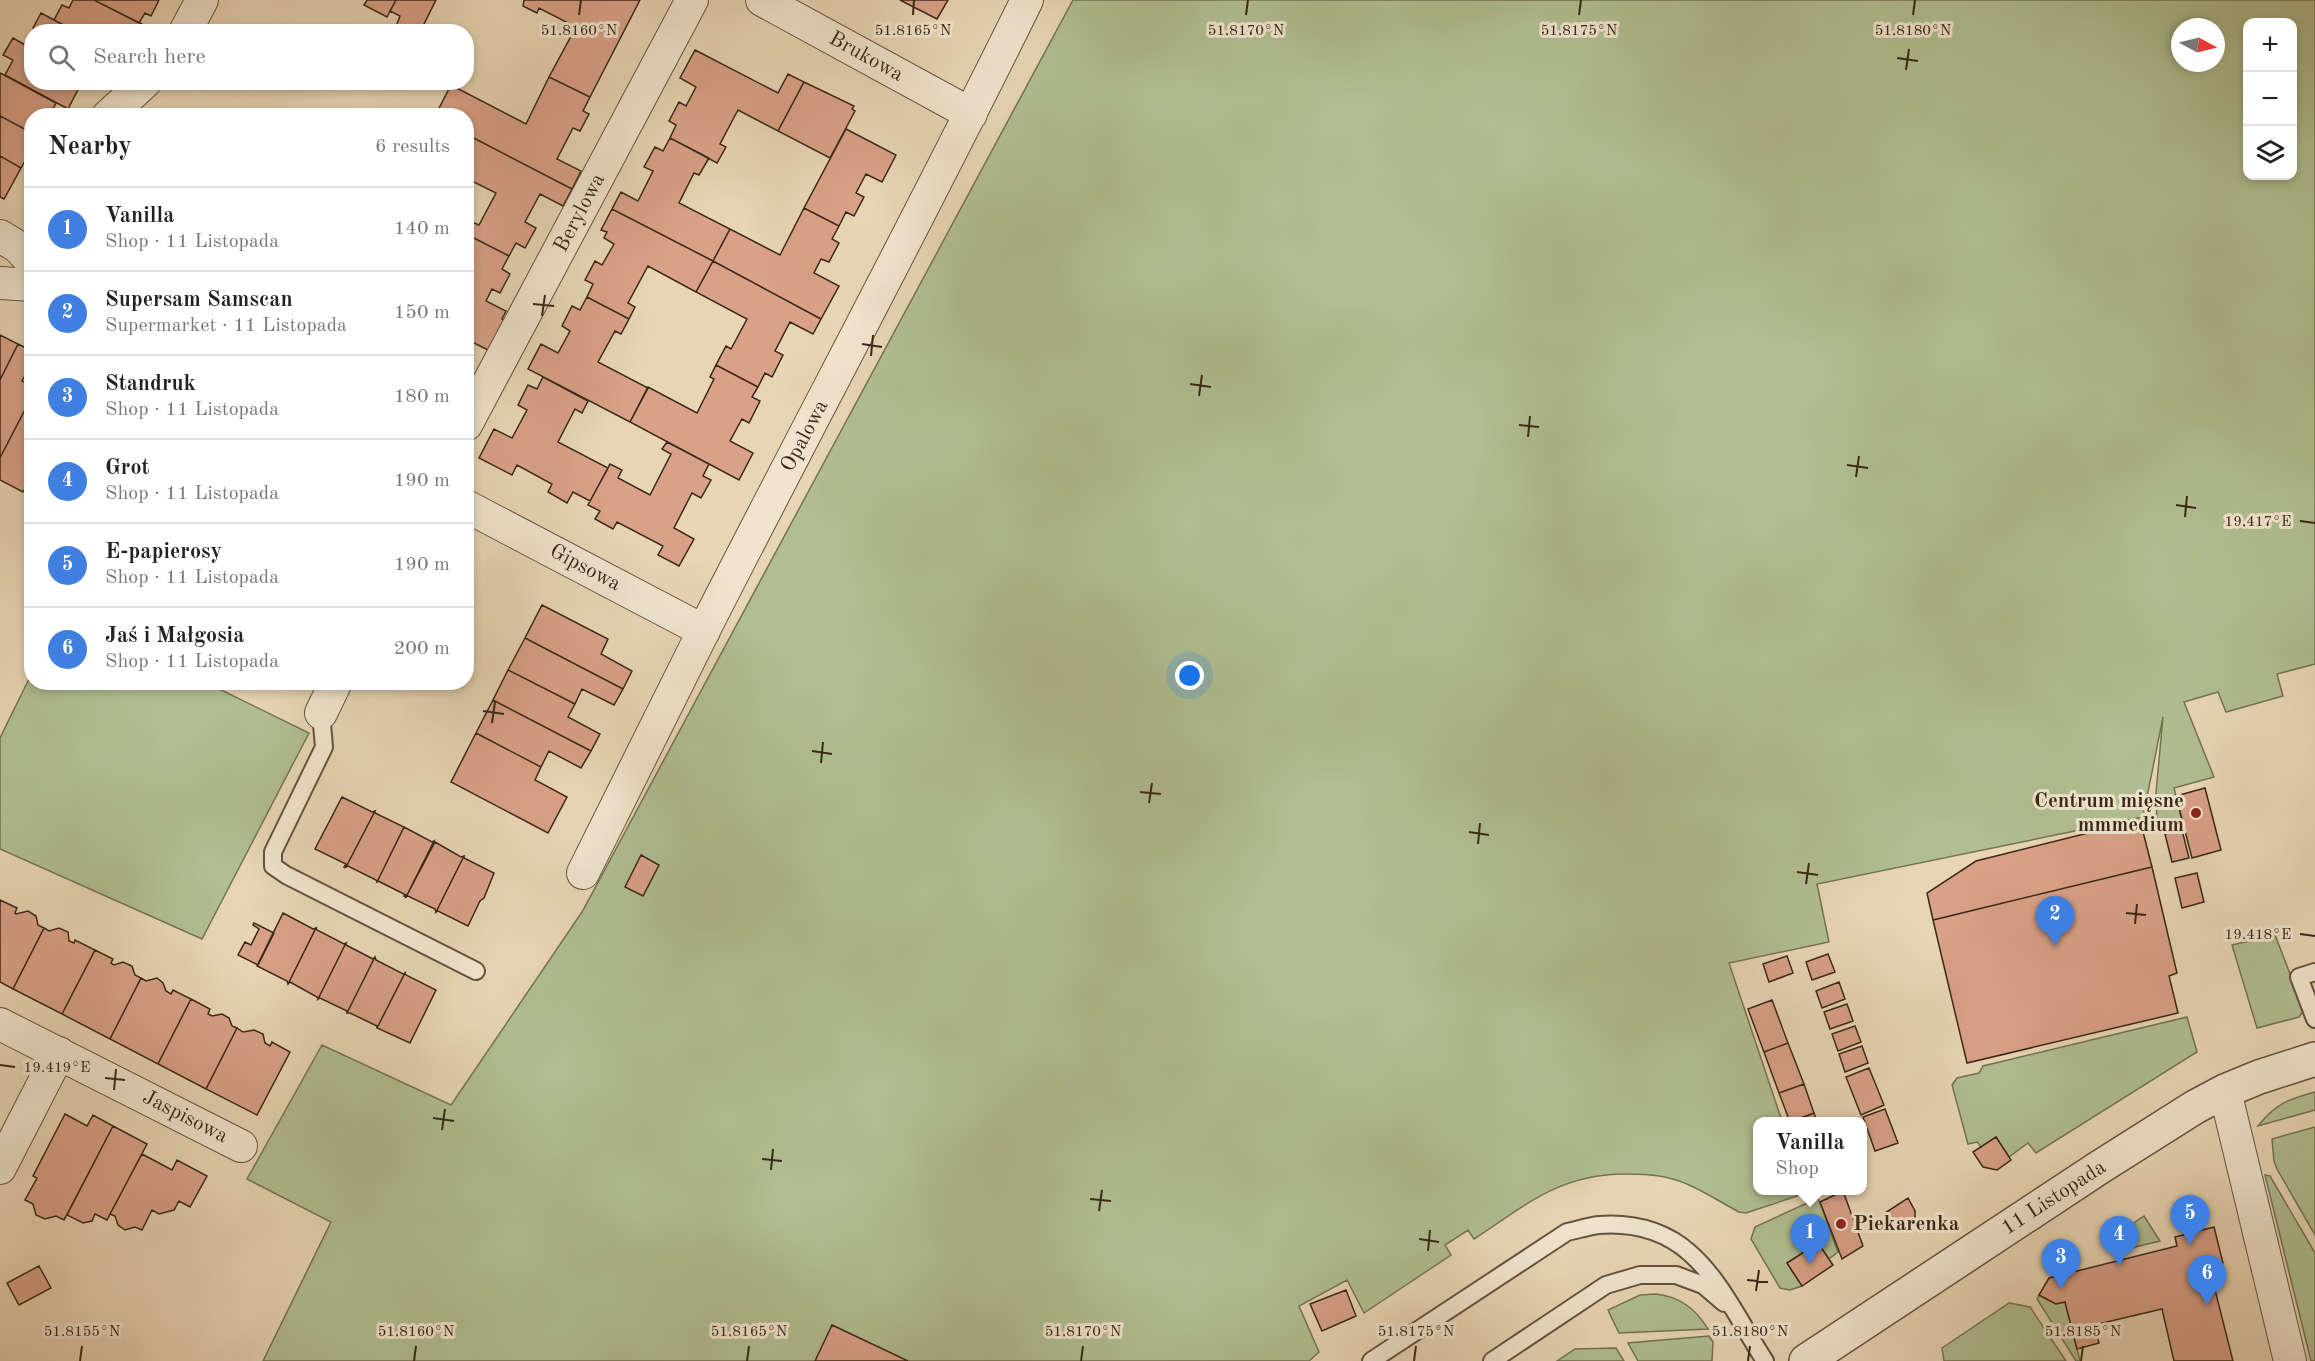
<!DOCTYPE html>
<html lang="en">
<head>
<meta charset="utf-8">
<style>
	body { margin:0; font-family:"Old Standard TT",serif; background:#f6f6f6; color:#222 }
	.controls { position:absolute; right:18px; top:18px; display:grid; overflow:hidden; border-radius:12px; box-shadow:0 3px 9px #0003 }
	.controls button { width:54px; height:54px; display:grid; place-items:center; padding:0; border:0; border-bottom:2px solid #e0e0e0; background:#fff; color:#222; font:30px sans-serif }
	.compass { position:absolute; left:2171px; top:18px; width:54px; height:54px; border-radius:50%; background:#fff; box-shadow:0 3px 9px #0003; rotate:97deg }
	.you { position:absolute; left:1190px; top:676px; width:21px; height:21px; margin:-15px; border:4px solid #fff; border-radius:50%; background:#1a73e8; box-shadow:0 0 0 9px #1a73e833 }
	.badge { display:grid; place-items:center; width:39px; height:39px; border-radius:50%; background:#2563eb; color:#fff; font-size:20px; font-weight:700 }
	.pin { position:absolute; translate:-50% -50px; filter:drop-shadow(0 2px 3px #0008) }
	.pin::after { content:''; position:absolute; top:32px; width:21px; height:18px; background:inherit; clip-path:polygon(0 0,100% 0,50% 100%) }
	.popup { position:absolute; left:1753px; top:1117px; width:114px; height:78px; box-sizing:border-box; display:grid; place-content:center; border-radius:12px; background:#fff; filter:drop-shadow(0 2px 4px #0005); font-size:20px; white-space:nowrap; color:#767676 }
	.popup b { font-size:22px; color:#222 }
	.popup::after { content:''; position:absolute; left:50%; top:100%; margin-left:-12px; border:12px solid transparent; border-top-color:#fff }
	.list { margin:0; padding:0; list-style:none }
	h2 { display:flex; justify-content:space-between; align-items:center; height:78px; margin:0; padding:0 24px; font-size:26px }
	h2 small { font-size:20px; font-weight:400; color:#767676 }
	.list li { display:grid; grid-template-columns:39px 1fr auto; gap:18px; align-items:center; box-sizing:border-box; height:84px; padding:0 24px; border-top:2px solid #e0e0e0 }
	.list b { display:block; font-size:22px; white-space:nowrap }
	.list p { margin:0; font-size:20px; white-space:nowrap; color:#767676 }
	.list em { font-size:20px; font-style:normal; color:#767676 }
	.icon { flex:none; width:33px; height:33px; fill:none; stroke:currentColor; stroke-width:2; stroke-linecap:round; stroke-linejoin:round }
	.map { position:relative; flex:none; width:2315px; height:1361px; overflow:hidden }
	.search { position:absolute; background:#fff; box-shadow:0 3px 9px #0003; left:24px; top:24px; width:450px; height:66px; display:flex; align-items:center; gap:15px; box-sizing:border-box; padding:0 21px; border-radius:24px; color:#767676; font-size:22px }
	.panel { position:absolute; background:#fff; box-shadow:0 3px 9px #0003; left:24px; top:108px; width:450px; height:582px; border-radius:24px }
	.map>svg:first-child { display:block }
</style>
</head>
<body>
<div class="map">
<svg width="2315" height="1361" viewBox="0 0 2315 1361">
	<rect width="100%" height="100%" fill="#e8d5b4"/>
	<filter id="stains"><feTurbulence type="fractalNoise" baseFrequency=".00333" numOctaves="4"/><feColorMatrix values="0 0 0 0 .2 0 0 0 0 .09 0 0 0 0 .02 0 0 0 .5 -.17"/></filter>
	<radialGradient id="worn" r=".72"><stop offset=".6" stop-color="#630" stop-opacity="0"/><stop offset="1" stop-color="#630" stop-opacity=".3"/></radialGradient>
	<!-- green -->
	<path fill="#b0be91" stroke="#747354" stroke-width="1.5" fill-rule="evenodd" d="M 1073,0 L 2315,0 L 2315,664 L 2277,674 L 2283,696 L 2226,712 L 2218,692 L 2184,702 L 2214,777 L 2174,788 L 2184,829 L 2165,834 L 2157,822 L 2156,793 L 2163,717 L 2143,817 L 1817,884 L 1829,942 L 1729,963 L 1782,1121 L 1758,1122 L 1758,1190 L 1806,1190 L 1806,1193 L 1746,1213 L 1739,1212 C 1716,1200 1694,1184 1669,1178 C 1654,1174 1638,1174 1623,1174 C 1558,1175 1526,1205 1474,1239 L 1468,1230 L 1445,1245 L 1451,1255 L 1364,1313 L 1347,1280 L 1299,1306 L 1319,1352 L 1309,1361 L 263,1361 L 331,1222 L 247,1179 L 322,1045 L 451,1105 L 582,912 ZM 2248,22 L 2292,22 L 2292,176 L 2248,176 ZM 2180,27 L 2216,27 L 2216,63 L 2180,63 Z
		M 31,675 L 32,682 L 207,683 L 309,733 L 202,939 L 0,849 L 0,738 Z
		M 2275,935 L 2304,1010 L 2299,1017 L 2257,1028 L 2232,945 Z
		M 2187,1017 L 2197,1052 L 2036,1153 L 2028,1143 L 2009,1157 L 1996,1137 L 1981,1147 L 1977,1142 L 1968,1144 L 1952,1085 L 1957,1078 L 1979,1073 L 1983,1066 Z
		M 2315,1092 L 2315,1110 L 2258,1126 C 2275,1104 2289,1099 2315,1092 Z
		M 2315,1127 L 2315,1235 L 2277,1169 L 2274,1161 L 2272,1139 Z
		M 2265,1175 L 2270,1176 L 2315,1253 L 2315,1361 L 2311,1361 Z
		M 1818,1198 L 1838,1252 L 1829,1259 L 1818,1243 L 1787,1263 L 1802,1286 L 1790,1290 L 1780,1288 L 1751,1239 L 1755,1227 Z
		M 2144,1216 L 2160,1241 L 2114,1252 L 2110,1239 Z
		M 1656,1294 C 1680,1297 1695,1308 1708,1329 L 1619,1333 L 1608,1310 L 1640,1295 Z
		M 2039,1295 L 2056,1304 L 2065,1302 L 2080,1361 L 2076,1361 L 2037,1299 Z
		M 2009,1303 L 2030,1307 L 2066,1361 L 1944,1361 L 1942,1348 Z
		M 1709,1336 L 1713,1342 L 1712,1361 L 1638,1361 L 1628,1343 Z
		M 1616,1348 L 1624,1361 L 1557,1361 L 1575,1349 Z"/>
	<!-- building -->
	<path fill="#d9a187" stroke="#392818" stroke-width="1.5" d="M 73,0 L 94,0 L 146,26 L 143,32 L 77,32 L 54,20 L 62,5 L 69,8 Z
		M 94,0 L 159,0 L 151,16 L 145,13 L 139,23 Z
		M 367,0 L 396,0 L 387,17 L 364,5 Z
		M 396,0 L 436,0 L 420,32 L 411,32 L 397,24 L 400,16 L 390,11 Z
		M 524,0 L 640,0 L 590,97 L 549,77 L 576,27 L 539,8 L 537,13 L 523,6 Z
		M 900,0 L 948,0 L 937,19 Z
		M 41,13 L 54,20 L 77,32 L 40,32 L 33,28 Z
		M 13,38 L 32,49 L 32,82 L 82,82 L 68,109 L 5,75 L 13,60 L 3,55 Z
		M 695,50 L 778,93 L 788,74 L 804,82 L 778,131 L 738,110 L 720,144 L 726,147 L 717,163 L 670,138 L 676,125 L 669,121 L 679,102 L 686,106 L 696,87 L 680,78 Z
		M 0,73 L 56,103 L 49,116 L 32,116 L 32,133 L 0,116 Z
		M 549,77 L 590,97 L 583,111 L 589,114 L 580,131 L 573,128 L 557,159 L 581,171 L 572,189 L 466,134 L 466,116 L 435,116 L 451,85 L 526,124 Z
		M 804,82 L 854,106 L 852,109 L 855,111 L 830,158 L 778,131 Z
		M 0,116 L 32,133 L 32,148 L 21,168 L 0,156 Z
		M 846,129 L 896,155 L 882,182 L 866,174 L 856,193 L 864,197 L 854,216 L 846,212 L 839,226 L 804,208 Z
		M 466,134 L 572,189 L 563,206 L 540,194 L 525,222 L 536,228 L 525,248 L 516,243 L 509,256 L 466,234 L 472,222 L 479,225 L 496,193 L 466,178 Z
		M 670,138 L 709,158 L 699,175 L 694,173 L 679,203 L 730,229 L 713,261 L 612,209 L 621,192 L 638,201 L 653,171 L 644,167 L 655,147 L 663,151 Z
		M 0,156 L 21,168 L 4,199 L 0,197 Z
		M 804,208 L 839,226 L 832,239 L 839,243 L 829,262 L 821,259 L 814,273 L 839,286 L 821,319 L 713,261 L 730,229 L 780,255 Z
		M 612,209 L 713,261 L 696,292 L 648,266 L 628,303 L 635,307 L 629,319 L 587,297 L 593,284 L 585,280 L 595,261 L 602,265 L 614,244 L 604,238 L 607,232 L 601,230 Z
		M 466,234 L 509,256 L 502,269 L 510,274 L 500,293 L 492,289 L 486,301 L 506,311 L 502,319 L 506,321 L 490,351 L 466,339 Z
		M 713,261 L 821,319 L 813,334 L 790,322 L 775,351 L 783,355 L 772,377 L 765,373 L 758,387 L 716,365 L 726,346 L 731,349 L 747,319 L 696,292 Z
		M 587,297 L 629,319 L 621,334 L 615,331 L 598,362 L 648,388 L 630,422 L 528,369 L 541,344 L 558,353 L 570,331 L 562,326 L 572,306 L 580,310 Z
		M 0,335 L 18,344 L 0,380 Z
		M 18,344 L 32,351 L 32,362 L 22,381 L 32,386 L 32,396 L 0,458 L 0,380 Z
		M 716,365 L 758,387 L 752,397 L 760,401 L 749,423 L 742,419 L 730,441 L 753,453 L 739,480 L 630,422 L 648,387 L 697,413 L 714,379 L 710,377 Z
		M 543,377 L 588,401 L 582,413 L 575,409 L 558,442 L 608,468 L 590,501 L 573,492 L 567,503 L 548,492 L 552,484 L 517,465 L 512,475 L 479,458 L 494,429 L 512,438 L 527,410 L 518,405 L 528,385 L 537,389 Z
		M 32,396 L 32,475 L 23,492 L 0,480 L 0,458 Z
		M 667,442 L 709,464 L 703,476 L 711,480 L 701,498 L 692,493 L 674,528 L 694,539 L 679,566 L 658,555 L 663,546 L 617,522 L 613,529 L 595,519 L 600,511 L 588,505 L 610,464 L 622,470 L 618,478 L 650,495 L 671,454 L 662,449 Z
		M 542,605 L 608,639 L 601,654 L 632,671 L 623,689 L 525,638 Z
		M 525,638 L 623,689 L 614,705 L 582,689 L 575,704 L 508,670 Z
		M 508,670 L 575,704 L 568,717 L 600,734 L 591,751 L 493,700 Z
		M 493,700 L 591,751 L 581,768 L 549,751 L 541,767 L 476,733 Z
		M 476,733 L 541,767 L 535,780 L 567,797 L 548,833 L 451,782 Z
		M 2205,788 L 2221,850 L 2192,858 L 2176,796 Z
		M 342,797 L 372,812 L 375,811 L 346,867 L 344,867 L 346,864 L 315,849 Z
		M 375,811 L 375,813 L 404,827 L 377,882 L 376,880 L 348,866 L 346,867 Z
		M 2140,820 L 2152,867 L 1933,920 L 1927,893 L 1976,861 Z
		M 404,827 L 432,842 L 434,841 L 406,897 L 404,896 L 406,895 L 378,881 L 377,882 Z
		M 2182,830 L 2189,858 L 2172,862 L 2165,834 Z
		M 435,842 L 461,857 L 464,856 L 436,912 L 435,909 L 408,896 L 406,897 Z
		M 641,855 L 659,865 L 643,896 L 625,887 Z
		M 464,856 L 464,858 L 494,873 L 484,898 L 480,901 L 468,926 L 438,911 L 436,912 Z
		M 2152,867 L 2177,973 L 2169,976 L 2178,1013 L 1967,1063 L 1933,920 Z
		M 2197,873 L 2204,902 L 2182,908 L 2175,878 Z
		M 0,900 L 17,908 L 15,913 L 16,914 L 28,911 L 36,916 L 38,925 L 44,928 L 13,989 L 0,982 Z
		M 283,913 L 313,929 L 316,928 L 288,984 L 287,981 L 257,966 Z
		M 254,923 L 274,933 L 258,965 L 238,955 L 245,942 L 251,945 L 259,929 L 253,925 Z
		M 44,928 L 49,931 L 59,928 L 68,932 L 69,941 L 74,943 L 75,940 L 95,950 L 62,1014 L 13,989 Z
		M 316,928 L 317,930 L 344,944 L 346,943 L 318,999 L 317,997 L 290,982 L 288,984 Z
		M 346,943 L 346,945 L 373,959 L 375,957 L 347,1013 L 347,1011 L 320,998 L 318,999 Z
		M 95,950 L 113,959 L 111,963 L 114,965 L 123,962 L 132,966 L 135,975 L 141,978 L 110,1039 L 62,1014 Z
		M 1828,954 L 1835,972 L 1812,980 L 1806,962 Z
		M 1787,956 L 1793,973 L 1769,982 L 1763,964 Z
		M 375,957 L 376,960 L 403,974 L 405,973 L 377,1028 L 377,1026 L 350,1013 L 347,1013 Z
		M 405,973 L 406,975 L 436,990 L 410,1043 L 377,1028 Z
		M 141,978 L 146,981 L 157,978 L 163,983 L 166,991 L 171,994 L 173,990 L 191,999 L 158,1064 L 110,1039 Z
		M 1839,982 L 1845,999 L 1822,1008 L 1816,991 Z
		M 191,999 L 210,1009 L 208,1014 L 212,1016 L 222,1014 L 229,1018 L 232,1026 L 237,1028 L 206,1089 L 158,1064 Z
		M 1772,1000 L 1788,1043 L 1764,1052 L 1748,1009 Z
		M 1847,1004 L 1853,1021 L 1830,1029 L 1824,1012 Z
		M 1855,1026 L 1861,1042 L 1838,1051 L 1832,1034 Z
		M 237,1028 L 243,1032 L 254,1030 L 263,1034 L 265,1043 L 270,1046 L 272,1042 L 290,1052 L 257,1115 L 206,1089 Z
		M 1788,1043 L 1804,1084 L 1779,1093 L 1764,1052 Z
		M 1862,1046 L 1868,1063 L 1845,1072 L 1839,1054 Z
		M 1869,1068 L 1884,1105 L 1861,1115 L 1846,1077 Z
		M 1804,1084 L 1814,1113 L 1790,1122 L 1779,1093 Z
		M 1885,1109 L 1898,1143 L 1875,1151 L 1863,1117 Z
		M 1814,1113 L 1817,1122 L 1793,1122 Z
		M 65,1114 L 87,1126 L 93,1115 L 113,1126 L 64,1220 L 56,1216 L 45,1219 L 36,1215 L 33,1204 L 25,1200 L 37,1178 L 33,1176 Z
		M 113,1126 L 147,1144 L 107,1220 L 95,1214 L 92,1221 L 83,1223 L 67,1215 Z
		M 1996,1137 L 2011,1160 L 1997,1170 L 1983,1167 L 1973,1152 Z
		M 142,1154 L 172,1170 L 177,1160 L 207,1176 L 190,1207 L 179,1201 L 174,1210 L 159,1214 L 152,1210 L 142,1230 L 135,1227 L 125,1230 L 118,1225 L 115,1216 L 110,1214 Z
		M 1843,1191 L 1863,1246 L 1842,1259 L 1820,1202 Z
		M 1908,1198 L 1915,1211 L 1915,1218 L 1896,1231 L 1885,1213 Z
		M 2214,1227 L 2223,1263 L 2214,1266 L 2216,1277 L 2212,1278 L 2233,1361 L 2174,1361 L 2162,1309 L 2094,1325 L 2099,1343 L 2077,1349 L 2065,1302 L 2056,1304 L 2039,1295 L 2049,1278 L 2177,1246 L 2175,1237 Z
		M 1818,1243 L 1833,1265 L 1802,1286 L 1787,1263 Z
		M 39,1266 L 51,1288 L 19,1305 L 7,1283 Z
		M 1346,1290 L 1356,1316 L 1322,1331 L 1310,1304 Z
		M 832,1325 L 908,1361 L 815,1361 Z"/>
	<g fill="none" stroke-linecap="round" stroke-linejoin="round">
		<defs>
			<path id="service" d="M 321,713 L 324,747 L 273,852 L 273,866 L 286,875 L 476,971
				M 2315,972 L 2299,977 L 2315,1019
				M 1371,1361 L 1567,1232 C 1577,1230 1589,1226 1599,1225 C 1696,1218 1721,1293 1765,1361
				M 1492,1361 L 1606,1285 L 1640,1275 L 1676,1275 L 1703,1285 L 1724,1303"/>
			<path id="minor" d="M 762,0 L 971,114
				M 185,32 L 202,0
				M 108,116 L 145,82
				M 0,236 L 18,247 L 32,262
				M 0,283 L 32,285
				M 466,425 L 692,0
				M 466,506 L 704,631
				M 321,713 L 336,682
				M 583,873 C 623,792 663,711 704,630 C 811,420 923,212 1027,0
				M 0,1024 L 241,1146
				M 2225,1091 L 2290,1361
				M 0,1168 L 59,1053"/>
			<path id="tertiary" d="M 1806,1361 L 2100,1167 L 2195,1107 L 2225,1091 L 2259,1077 L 2315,1059"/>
		</defs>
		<!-- service casing -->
		<use href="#service" stroke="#65533f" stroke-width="20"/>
		<!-- minor casing -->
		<use href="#minor" stroke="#65533f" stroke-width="34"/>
		<!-- tertiary casing -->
		<use href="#tertiary" stroke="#65533f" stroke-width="36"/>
		<!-- service -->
		<use href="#service" stroke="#f0e4ce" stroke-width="16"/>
		<!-- minor -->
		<use href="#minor" stroke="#f0e4ce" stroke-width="32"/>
		<!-- tertiary -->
		<use href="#tertiary" stroke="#f0e4ce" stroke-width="33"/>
	</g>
	<!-- ticks -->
	<path fill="none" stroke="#392818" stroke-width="2" d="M 579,15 L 581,0M 913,15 L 914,0M 1246,15 L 1248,0M 1579,15 L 1581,0M 1913,15 L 1915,0M 1897,58 L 1918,61M 1906,70 L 1909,49M 533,304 L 554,306M 542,316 L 545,295M 862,344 L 882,347M 871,356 L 873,335M 1190,384 L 1211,387M 1199,396 L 1202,375M 1519,425 L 1539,427M 1528,437 L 1530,416M 1847,465 L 1868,468M 1856,477 L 1859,456M 2176,505 L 2196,508M 2185,517 L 2187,496M 2300,521 L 2315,523M 483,711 L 504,714M 492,723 L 495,702M 812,751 L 832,754M 821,763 L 823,742M 1140,792 L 1161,794M 1149,803 L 1152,783M 1469,832 L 1489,835M 1478,844 L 1480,823M 1797,872 L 1818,875M 1806,884 L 1809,863M 2126,913 L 2146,915M 2135,924 L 2137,904M 2300,934 L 2315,936M 0,1065 L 15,1067M 105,1078 L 125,1080M 114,1090 L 116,1069M 433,1118 L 454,1121M 442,1130 L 445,1109M 762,1159 L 782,1161M 771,1170 L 773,1149M 1090,1199 L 1111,1201M 1099,1211 L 1102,1190M 1419,1239 L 1439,1242M 1428,1251 L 1430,1230M 1747,1280 L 1768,1282M 1756,1291 L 1759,1270M 80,1361 L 82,1346M 414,1361 L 416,1346M 747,1361 L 749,1346M 1081,1361 L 1083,1346M 1414,1361 L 1416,1346M 1748,1361 L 1750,1346M 2081,1361 L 2083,1346"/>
	<!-- markers -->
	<g fill="#8f2418" stroke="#f0e4ce" stroke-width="2">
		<circle cx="2196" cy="813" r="6"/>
		<circle cx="1841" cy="1224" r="6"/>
	</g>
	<g text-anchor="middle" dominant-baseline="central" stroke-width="6" stroke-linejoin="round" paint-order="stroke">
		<!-- street labels -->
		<g font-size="21" fill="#392818" stroke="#f0e4ce">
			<text transform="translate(866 57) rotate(29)">Brukowa</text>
			<text transform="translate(580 213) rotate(-62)">Berylowa</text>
			<text transform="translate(805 436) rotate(-62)">Opalowa</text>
			<text transform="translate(585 568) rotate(28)">Gipsowa</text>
			<text transform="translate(185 1117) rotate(27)">Jaspisowa</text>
			<text transform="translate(2054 1198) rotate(-33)">11 Listopada</text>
		</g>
		<!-- poi labels -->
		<g font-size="21" font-weight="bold" fill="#392818" stroke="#f0e4ce" text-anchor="end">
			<text x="2184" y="801">Centrum mięsne<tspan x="2184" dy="24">mmmedium</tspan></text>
			<text x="1853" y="1224" text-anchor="start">Piekarenka</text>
		</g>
	</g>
	<g font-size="15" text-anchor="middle" fill="#392818" stroke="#f0e4ce" stroke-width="6" stroke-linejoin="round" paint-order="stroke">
		<text x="579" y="35">51.8160°N</text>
		<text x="913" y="35">51.8165°N</text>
		<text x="1246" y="35">51.8170°N</text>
		<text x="1579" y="35">51.8175°N</text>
		<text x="1913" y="35">51.8180°N</text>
		<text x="2258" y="526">19.417°E</text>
		<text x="2258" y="939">19.418°E</text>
		<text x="57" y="1072">19.419°E</text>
		<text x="82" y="1336">51.8155°N</text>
		<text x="416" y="1336">51.8160°N</text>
		<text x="749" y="1336">51.8165°N</text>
		<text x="1083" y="1336">51.8170°N</text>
		<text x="1416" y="1336">51.8175°N</text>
		<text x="1750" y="1336">51.8180°N</text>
		<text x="2083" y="1336">51.8185°N</text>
	</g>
	<rect width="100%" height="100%" filter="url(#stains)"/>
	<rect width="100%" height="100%" fill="url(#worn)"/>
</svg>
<div class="controls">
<button>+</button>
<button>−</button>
<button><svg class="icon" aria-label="layers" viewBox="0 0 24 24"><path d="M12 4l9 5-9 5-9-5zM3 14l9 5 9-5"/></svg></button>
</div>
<svg class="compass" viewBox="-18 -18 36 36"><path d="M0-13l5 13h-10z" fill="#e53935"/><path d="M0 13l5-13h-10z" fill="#767676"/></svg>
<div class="you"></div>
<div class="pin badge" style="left:1810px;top:1264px;background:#3f7fe0">1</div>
<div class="popup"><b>Vanilla</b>Shop</div>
<div class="pin badge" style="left:2055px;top:946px;background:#3f7fe0">2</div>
<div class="pin badge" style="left:2061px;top:1289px;background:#3f7fe0">3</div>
<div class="pin badge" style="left:2119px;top:1266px;background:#3f7fe0">4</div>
<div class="pin badge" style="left:2190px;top:1245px;background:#3f7fe0">5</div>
<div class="pin badge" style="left:2207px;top:1305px;background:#3f7fe0">6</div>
<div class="search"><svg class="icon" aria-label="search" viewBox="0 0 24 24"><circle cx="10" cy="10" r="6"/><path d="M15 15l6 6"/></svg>Search here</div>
<section class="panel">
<h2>Nearby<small>6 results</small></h2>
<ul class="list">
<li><span class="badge" style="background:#3f7fe0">1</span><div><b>Vanilla</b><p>Shop · 11 Listopada</p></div><em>140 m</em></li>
<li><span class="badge" style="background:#3f7fe0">2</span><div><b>Supersam Samscan</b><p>Supermarket · 11 Listopada</p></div><em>150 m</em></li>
<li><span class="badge" style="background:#3f7fe0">3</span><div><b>Standruk</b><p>Shop · 11 Listopada</p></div><em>180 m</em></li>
<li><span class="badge" style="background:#3f7fe0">4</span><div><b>Grot</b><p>Shop · 11 Listopada</p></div><em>190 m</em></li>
<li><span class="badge" style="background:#3f7fe0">5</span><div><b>E-papierosy</b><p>Shop · 11 Listopada</p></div><em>190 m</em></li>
<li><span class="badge" style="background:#3f7fe0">6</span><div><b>Jaś i Małgosia</b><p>Shop · 11 Listopada</p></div><em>200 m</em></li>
</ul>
</section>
</div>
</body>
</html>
